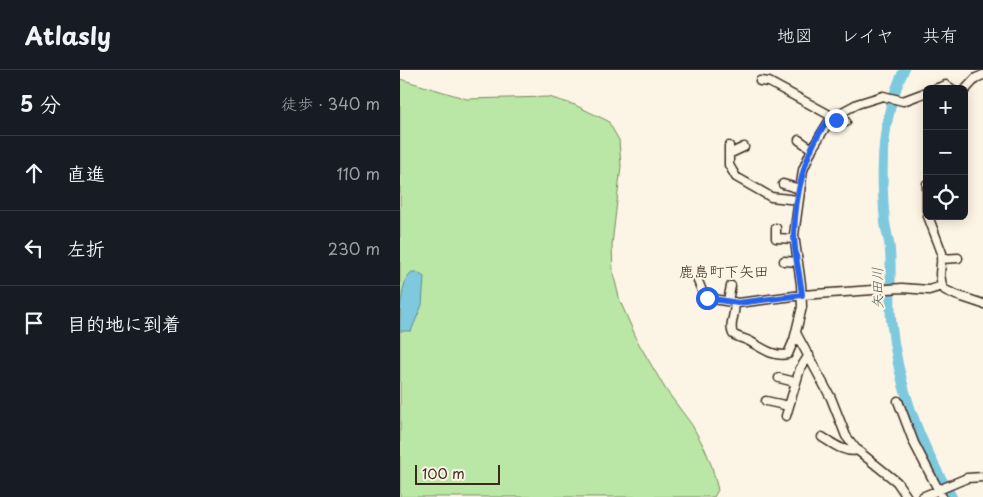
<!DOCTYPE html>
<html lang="ja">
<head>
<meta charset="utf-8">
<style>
	body { margin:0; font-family:"Playpen Sans","Klee One",sans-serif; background:#242831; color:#f1f3f6 }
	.controls { position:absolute; right:15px; top:15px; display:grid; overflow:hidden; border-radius:8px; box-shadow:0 2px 12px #0003 }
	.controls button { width:45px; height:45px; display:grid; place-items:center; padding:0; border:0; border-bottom:1px solid #363941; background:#171b24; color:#f1f3f6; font:25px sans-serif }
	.scale { position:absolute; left:15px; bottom:12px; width:85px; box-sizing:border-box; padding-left:5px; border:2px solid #3b2a1e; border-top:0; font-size:14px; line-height:18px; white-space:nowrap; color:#3b2a1e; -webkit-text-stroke:4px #fcf5e5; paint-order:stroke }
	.stop { position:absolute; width:15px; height:15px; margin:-11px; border:4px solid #2563eb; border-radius:50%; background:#fff }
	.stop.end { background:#2563eb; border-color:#fff; box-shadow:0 1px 5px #0008 }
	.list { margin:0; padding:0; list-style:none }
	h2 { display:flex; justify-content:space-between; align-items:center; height:65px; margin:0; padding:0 20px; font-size:21px }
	h2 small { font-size:16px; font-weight:400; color:#9ea1a6 }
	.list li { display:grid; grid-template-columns:32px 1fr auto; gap:15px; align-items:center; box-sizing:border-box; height:75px; padding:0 20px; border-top:1px solid #363941 }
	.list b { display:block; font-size:19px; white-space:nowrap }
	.list em { font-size:16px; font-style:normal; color:#9ea1a6 }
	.icon { flex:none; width:28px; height:28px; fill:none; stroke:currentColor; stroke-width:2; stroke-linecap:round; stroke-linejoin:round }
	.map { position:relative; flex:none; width:583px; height:427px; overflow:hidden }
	header { display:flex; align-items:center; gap:30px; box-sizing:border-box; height:70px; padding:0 25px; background:#171b24; border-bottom:1px solid #363941 }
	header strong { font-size:24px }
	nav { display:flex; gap:28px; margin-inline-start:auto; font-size:18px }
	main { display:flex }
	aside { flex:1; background:#171b24 }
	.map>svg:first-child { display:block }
</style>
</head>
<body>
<header>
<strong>Atlasly</strong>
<nav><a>地図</a><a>レイヤ</a><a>共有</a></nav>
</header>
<main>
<aside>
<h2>5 分<small>徒歩 · 340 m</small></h2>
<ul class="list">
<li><svg class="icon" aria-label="ahead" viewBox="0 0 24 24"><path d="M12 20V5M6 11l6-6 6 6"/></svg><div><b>直進</b></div><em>110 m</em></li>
<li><svg class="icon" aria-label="left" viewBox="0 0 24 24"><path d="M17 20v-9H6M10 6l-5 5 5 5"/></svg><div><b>左折</b></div><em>230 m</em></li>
<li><svg class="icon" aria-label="arrive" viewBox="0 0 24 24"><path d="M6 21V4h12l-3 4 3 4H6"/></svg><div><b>目的地に到着</b></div></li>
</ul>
</aside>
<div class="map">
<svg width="583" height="427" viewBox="0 0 583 427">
	<rect width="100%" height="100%" fill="#fcf5e5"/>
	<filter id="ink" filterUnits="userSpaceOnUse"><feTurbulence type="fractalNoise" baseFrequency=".02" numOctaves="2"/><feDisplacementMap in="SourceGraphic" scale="10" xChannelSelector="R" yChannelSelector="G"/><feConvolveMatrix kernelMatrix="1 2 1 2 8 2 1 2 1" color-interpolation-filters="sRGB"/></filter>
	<g filter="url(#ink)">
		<!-- green -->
		<path fill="#bae7a5" stroke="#7a8862" d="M 0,9 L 67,29 L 149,27 L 175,35 L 208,51 L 219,70 L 221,96 L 212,175 L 213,203 L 220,231 L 239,274 L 266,320 L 292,355 L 305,379 L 312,397 L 318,420 L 314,427 L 0,427 Z"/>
		<!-- water -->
		<path fill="#7fc9df" stroke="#648992" d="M 12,202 L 17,202 L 24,207 L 22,235 L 11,261 L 0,261 C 0,247 0,210 12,202 Z"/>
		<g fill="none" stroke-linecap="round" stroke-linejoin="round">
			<!-- river -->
			<path stroke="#7fc9df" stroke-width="10" d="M 504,0 C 481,48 480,99 485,152 C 486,162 490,172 490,181 C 492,204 489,227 491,249 C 497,312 519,374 552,427"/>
			<defs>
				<path id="minor" d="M 360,11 L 369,12 L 426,43 L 436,50 L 446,52
					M 535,19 L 546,15 L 552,19
					M 564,21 L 576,8 L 583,5
					M 399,70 L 412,79
					M 329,76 L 329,95 L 336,107 L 371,127 L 398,130
					M 329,84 L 344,77
					M 383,114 L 400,119
					M 527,114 L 527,141
					M 528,146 L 542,183 L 540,204 L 542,216 L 545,220 L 556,225 L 583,234
					M 376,158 L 376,168 L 395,169
					M 541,189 L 558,188
					M 384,191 L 398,192
					M 298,211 L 302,221 L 307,228 L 338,233 L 402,225 L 502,218 L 529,220 L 542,216
					M 328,231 L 331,216
					M 334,232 C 337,244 328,253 333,264 C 338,268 344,268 349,271 C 361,277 374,288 388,284 L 394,270 L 402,237 L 401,214 L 394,165 L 403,100 L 412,79 L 431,48 L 457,34 L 483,26 L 503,31 L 527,22
					M 396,263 L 431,328 L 446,366 L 456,379 L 497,412 L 507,427
					M 379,308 L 395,312
					M 366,331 L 389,336
					M 498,331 L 514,373 L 542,427
					M 386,346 L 400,299 L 409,285
					M 422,367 C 432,373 446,384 458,380
					M 522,427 L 567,408 L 583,407"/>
			</defs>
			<!-- minor casing -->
			<use href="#minor" stroke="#3b2a1e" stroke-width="11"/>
			<!-- minor -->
			<use href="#minor" stroke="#fcf5e5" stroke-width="8"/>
		</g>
	</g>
	<g fill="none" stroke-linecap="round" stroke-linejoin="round" filter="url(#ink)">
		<!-- route -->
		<path stroke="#2563eb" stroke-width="6" d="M 307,228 L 338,233 L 402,225 C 400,205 394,184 394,164 C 395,127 405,75 431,48 L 436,50"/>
	</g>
	<g text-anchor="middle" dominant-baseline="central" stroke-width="4" stroke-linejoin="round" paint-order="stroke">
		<!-- water labels -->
		<g font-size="14" font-style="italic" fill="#4f5a58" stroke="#fcf5e5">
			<text transform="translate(477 218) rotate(-91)">矢田川</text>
		</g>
		<!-- quarter labels -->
		<g font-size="15" fill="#3b2a1e" stroke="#fcf5e5">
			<text x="324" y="200">鹿島町下矢田</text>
		</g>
	</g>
</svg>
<div class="controls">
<button>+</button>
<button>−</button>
<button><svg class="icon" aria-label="locate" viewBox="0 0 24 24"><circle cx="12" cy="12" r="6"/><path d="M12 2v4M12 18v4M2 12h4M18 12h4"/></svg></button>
</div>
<div class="scale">100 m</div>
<div class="stop" style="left:307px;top:228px"></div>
<div class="stop end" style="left:436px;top:50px"></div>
</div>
</main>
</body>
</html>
